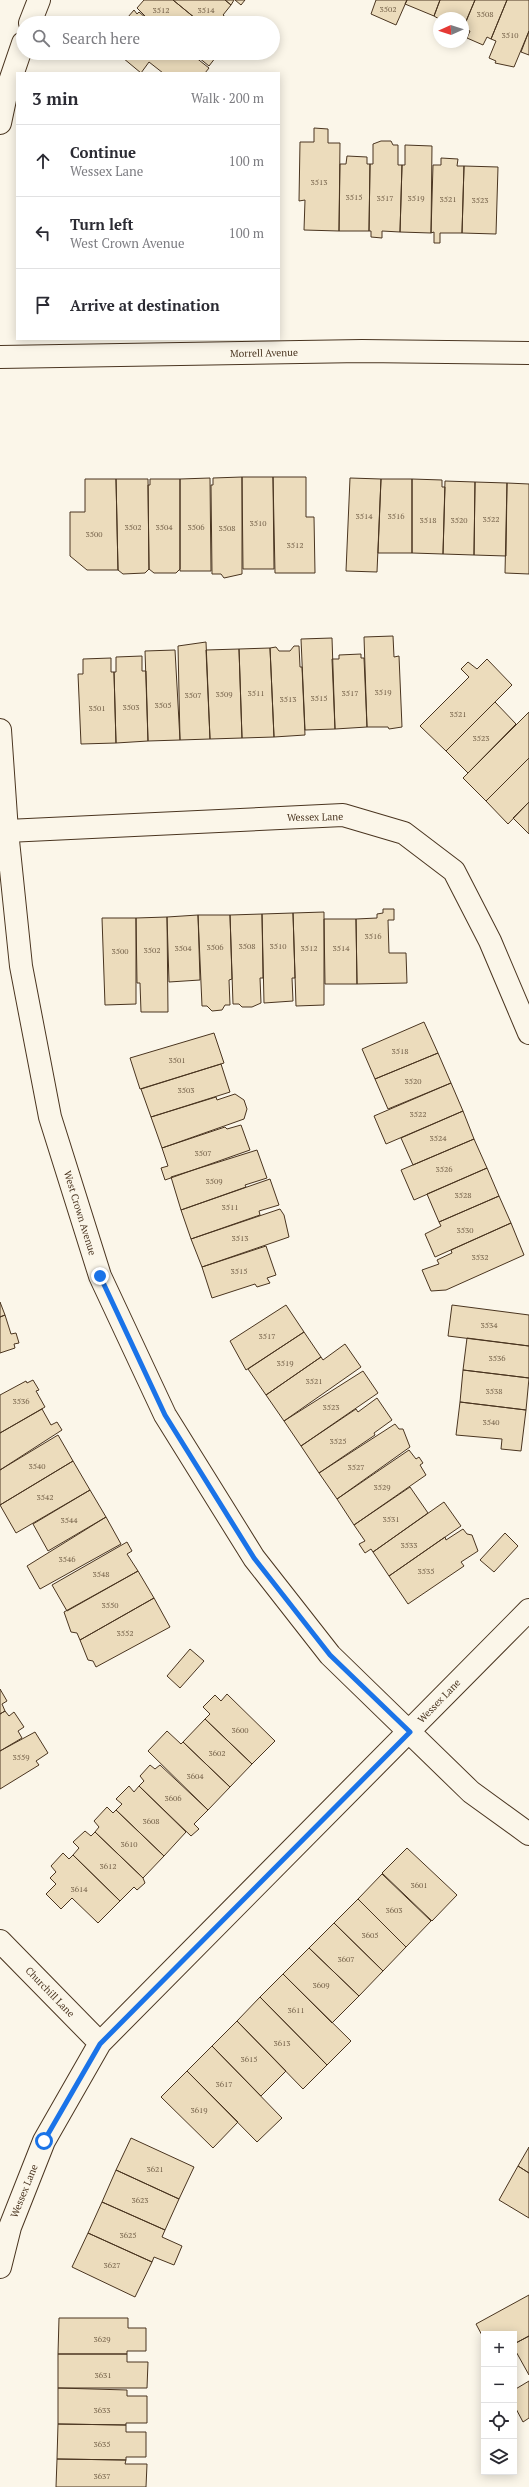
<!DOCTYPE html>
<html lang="en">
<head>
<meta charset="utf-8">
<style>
	body { margin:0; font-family:"PT Serif",serif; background:#f2f2f3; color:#2b2b33 }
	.controls { position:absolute; right:12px; bottom:12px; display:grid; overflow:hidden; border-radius:0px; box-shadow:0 2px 10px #0003 }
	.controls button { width:36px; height:36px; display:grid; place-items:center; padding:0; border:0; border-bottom:1px solid #e1e1e2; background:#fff; color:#2b2b33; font:20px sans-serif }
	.compass { position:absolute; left:433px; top:12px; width:36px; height:36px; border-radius:50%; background:#fff; box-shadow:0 2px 10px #0003; rotate:267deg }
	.stop { position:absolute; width:12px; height:12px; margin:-9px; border:3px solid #1a73e8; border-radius:50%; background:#fff }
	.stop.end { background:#1a73e8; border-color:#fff; box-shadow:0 1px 4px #0008 }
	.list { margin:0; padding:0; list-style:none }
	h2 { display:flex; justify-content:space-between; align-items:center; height:52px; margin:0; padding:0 16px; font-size:17px }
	h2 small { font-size:13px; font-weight:400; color:#7c7c81 }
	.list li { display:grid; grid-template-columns:26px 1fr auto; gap:12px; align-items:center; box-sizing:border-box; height:72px; padding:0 16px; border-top:1px solid #e1e1e2 }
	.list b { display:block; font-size:15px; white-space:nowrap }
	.list p { margin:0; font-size:13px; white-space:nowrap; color:#7c7c81 }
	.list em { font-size:13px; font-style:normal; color:#7c7c81 }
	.icon { flex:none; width:22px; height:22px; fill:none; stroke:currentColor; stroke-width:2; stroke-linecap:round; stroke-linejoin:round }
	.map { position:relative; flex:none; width:529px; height:2487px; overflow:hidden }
	.search { position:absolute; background:#fff; box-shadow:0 2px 10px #0003; left:16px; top:16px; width:264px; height:44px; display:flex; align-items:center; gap:10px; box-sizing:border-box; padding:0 14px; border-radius:22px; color:#7c7c81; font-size:15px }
	.panel { position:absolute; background:#fff; box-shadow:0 2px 10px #0003; left:16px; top:72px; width:264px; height:268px; border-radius:0px }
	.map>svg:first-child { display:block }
</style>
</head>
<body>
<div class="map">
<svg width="529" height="2487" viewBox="0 0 529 2487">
	<rect width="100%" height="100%" fill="#fbf6e9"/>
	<!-- building -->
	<path fill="#ecdcbc" stroke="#4a3520" d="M 144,0 L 173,0 L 201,23 L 152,23 L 137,8 Z
		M 173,0 L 225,0 L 231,5 L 223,15 L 229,20 L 226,23 L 201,23 Z
		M 225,0 L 234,0 L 231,5 Z
		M 235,0 L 245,0 L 241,5 Z
		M 376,0 L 407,0 L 396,25 L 371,14 Z
		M 407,0 L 440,0 L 434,16 L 405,4 Z
		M 440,0 L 475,0 L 463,28 L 463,18 L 439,19 L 434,16 Z
		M 475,0 L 507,0 L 491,39 L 487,37 L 483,45 L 467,38 L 470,31 L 463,29 Z
		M 507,0 L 529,0 L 529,31 L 514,67 L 495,63 L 496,61 L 489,58 L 496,41 L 491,39 Z
		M 134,10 L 137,14 L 139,12 L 152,23 L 131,23 L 132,21 L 128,17 Z
		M 529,31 L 529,55 L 521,52 Z
		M 117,53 L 190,53 L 209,68 L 205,73 L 163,73 L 149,62 L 141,73 Z
		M 193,53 L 219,53 L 209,66 Z
		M 314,128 L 328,129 L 328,143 L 340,143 L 339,231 L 304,230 L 305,200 L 299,201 L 300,142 L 314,142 Z
		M 381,141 L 391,141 L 393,145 L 398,145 L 398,165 L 402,165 L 400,232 L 382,231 L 382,238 L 371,237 L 371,231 L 369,231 L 370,164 L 373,164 L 373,144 Z
		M 405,145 L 432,146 L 431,233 L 400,232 L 402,165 L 405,165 Z
		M 347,156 L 367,157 L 367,164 L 370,164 L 369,231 L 339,231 L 340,164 L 346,164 Z
		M 441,158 L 458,159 L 457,166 L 464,166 L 462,233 L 440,233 L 440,243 L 434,243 L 434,232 L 431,233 L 433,165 L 441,165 Z
		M 464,166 L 498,167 L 496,234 L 462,233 Z
		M 242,477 L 242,574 L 224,578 L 221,574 L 212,574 L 211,485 L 213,485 L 213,478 Z
		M 242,477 L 273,477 L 274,569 L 243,569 Z
		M 273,477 L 306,477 L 306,517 L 314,517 L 315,573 L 275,573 Z
		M 210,478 L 211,571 L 180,571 L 180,479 Z
		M 350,478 L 381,479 L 377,572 L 346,571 Z
		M 85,479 L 116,479 L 118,570 L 87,570 L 70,556 L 70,512 L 85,512 Z
		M 116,479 L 148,479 L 149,569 L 145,573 L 123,574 L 118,570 Z
		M 150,479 L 180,479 L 180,569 L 176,573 L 154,573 L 149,569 L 148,485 L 150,485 Z
		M 381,479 L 412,479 L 412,553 L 378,553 Z
		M 412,479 L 442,480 L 442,487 L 445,487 L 443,554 L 412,553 Z
		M 445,481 L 475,482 L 474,555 L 443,554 Z
		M 475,482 L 507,483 L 506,556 L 474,555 Z
		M 507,483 L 529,484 L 529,574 L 505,573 Z
		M 393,636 L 394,657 L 399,656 L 402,727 L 389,729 L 388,727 L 367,727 L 364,637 Z
		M 332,638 L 335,729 L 305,730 L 301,639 Z
		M 206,642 L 210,739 L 180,740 L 178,646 Z
		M 294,646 L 299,646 L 300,667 L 302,667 L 305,735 L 274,737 L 270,648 L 276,647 L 279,651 L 290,651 Z
		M 270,648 L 274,737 L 242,738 L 239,649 Z
		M 239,649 L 242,738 L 210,739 L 206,650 Z
		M 175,650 L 180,740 L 148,741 L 145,651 Z
		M 361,654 L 361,658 L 364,658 L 367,727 L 335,729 L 332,659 L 339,659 L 339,655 Z
		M 142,656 L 142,671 L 146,671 L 148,741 L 116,743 L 114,672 L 116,672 L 116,657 Z
		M 111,658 L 111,672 L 114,672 L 116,743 L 81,744 L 78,674 L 83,674 L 83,659 Z
		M 487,659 L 512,685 L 446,751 L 420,726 L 469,677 L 461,669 L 468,662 L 477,669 Z
		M 495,702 L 516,724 L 468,773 L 446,751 Z
		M 529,712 L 529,758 L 486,801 L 463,778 Z
		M 529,758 L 529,802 L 508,824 L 486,801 Z
		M 529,802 L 529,834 L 513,818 Z
		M 383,909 L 394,909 L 394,920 L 388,920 L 389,953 L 406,953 L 407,983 L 357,984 L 356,919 L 377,918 L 377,914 L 383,913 Z
		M 324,912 L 324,1005 L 296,1006 L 293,913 Z
		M 293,913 L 295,978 L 292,978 L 293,1001 L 264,1003 L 262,914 Z
		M 262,914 L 263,978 L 260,978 L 261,1003 L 252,1007 L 242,1007 L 239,1004 L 233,1004 L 230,915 Z
		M 198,915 L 200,980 L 169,982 L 167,917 Z
		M 198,915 L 230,915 L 232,979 L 229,980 L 230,1005 L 225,1005 L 222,1010 L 212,1011 L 207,1006 L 202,1006 Z
		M 167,917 L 168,1012 L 141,1012 L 140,983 L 137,983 L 136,918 Z
		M 102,918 L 136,918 L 136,1004 L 105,1005 Z
		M 324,919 L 356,919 L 357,984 L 325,984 Z
		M 424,1022 L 438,1053 L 375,1079 L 362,1049 Z
		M 214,1033 L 224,1063 L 140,1089 L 130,1058 Z
		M 438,1053 L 451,1083 L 388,1109 L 375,1079 Z
		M 221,1064 L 230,1092 L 151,1117 L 141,1089 Z
		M 451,1083 L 463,1111 L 386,1144 L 374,1116 Z
		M 235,1094 L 244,1100 L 247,1109 L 244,1119 L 162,1148 L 151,1117 L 216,1097 L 217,1100 Z
		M 463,1111 L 474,1139 L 413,1165 L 401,1138 Z
		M 241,1125 L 250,1150 L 165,1180 L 161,1168 L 168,1166 L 162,1148 L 225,1127 L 227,1129 Z
		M 474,1139 L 487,1168 L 414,1200 L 401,1170 Z
		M 257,1150 L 267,1178 L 245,1185 L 246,1187 L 181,1210 L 171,1177 Z
		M 487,1168 L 499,1196 L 439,1222 L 427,1194 Z
		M 270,1179 L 279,1205 L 259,1211 L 260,1215 L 191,1239 L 181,1210 Z
		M 499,1196 L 511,1223 L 435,1257 L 425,1234 L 441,1226 L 439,1222 Z
		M 280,1209 L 284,1215 L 289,1237 L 202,1267 L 191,1239 Z
		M 511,1223 L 524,1255 L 446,1290 L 431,1291 L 422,1270 L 439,1264 L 437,1260 L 452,1253 L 451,1250 Z
		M 266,1246 L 276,1275 L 267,1278 L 270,1283 L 257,1287 L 255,1284 L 212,1298 L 202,1267 Z
		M 0,1302 L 5,1315 L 0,1317 Z
		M 286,1305 L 304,1332 L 246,1370 L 230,1341 Z
		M 452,1305 L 529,1315 L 529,1346 L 448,1336 Z
		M 5,1315 L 11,1334 L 16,1333 L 19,1343 L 14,1344 L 15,1348 L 0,1353 L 0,1317 Z
		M 304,1332 L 321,1357 L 266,1395 L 248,1369 Z
		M 467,1338 L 529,1346 L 529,1378 L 463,1370 Z
		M 345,1344 L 361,1367 L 284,1421 L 266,1395 L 321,1357 L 323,1360 Z
		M 463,1370 L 529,1378 L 526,1410 L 460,1402 Z
		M 363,1371 L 378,1393 L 301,1446 L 284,1421 Z
		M 33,1380 L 39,1390 L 36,1391 L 45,1407 L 0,1433 L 0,1395 L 26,1381 L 27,1383 Z
		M 377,1398 L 392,1420 L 374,1433 L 375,1435 L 319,1473 L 301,1446 L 356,1409 L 358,1412 Z
		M 460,1402 L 526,1410 L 521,1451 L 501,1449 L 502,1439 L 456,1435 Z
		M 42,1409 L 51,1425 L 57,1422 L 62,1430 L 0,1470 L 0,1433 Z
		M 395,1424 L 399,1429 L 403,1429 L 410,1447 L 337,1499 L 319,1473 Z
		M 58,1435 L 73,1461 L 0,1505 L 0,1470 Z
		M 409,1450 L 416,1459 L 419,1457 L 423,1463 L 420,1465 L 426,1475 L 354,1525 L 337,1499 Z
		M 73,1461 L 90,1490 L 16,1533 L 0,1505 Z
		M 410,1487 L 428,1513 L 373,1552 L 371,1549 L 365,1553 L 359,1544 L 365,1541 L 354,1525 Z
		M 90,1490 L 106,1517 L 48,1551 L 33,1524 Z
		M 444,1502 L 461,1526 L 389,1576 L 373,1552 Z
		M 106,1517 L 121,1544 L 40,1589 L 27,1566 Z
		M 463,1529 L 467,1534 L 472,1535 L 478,1551 L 461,1562 L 464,1566 L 408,1604 L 389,1576 L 445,1537 L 446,1540 Z
		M 505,1533 L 518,1546 L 494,1572 L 480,1560 Z
		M 127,1542 L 132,1551 L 127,1554 L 138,1571 L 67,1611 L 52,1585 Z
		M 138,1571 L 154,1598 L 80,1640 L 77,1633 L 71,1632 L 64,1612 Z
		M 154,1598 L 170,1627 L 96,1667 L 93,1661 L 88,1660 L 80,1640 Z
		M 190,1649 L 204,1661 L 180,1688 L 167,1676 Z
		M 0,1689 L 7,1701 L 2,1704 L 5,1711 L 0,1714 Z
		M 227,1694 L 275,1741 L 252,1764 L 205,1719 L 210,1714 L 203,1707 L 215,1695 L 221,1701 Z
		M 5,1711 L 9,1716 L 14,1712 L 24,1727 L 18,1731 L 22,1738 L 0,1751 L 0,1714 Z
		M 205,1719 L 252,1764 L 230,1787 L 183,1742 Z
		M 167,1731 L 181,1744 L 183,1742 L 230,1787 L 208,1810 L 148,1751 Z
		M 35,1732 L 48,1753 L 36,1761 L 39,1765 L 0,1789 L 0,1751 Z
		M 150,1765 L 155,1769 L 160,1765 L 208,1810 L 194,1824 L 199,1829 L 191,1836 L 139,1786 L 144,1781 L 140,1776 Z
		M 129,1786 L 134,1792 L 139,1786 L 186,1832 L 164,1856 L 116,1810 L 122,1804 L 116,1799 Z
		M 107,1807 L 113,1813 L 116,1810 L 164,1856 L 143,1878 L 95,1832 L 99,1827 L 94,1821 Z
		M 85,1831 L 91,1836 L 95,1832 L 143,1878 L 145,1883 L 137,1890 L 134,1887 L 120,1901 L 73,1855 L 79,1848 L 73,1842 Z
		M 407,1848 L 457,1895 L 432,1921 L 382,1873 Z
		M 63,1853 L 69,1859 L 73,1855 L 120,1901 L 98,1923 L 72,1898 L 61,1909 L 46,1894 L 56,1884 L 50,1878 L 56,1872 L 51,1866 Z
		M 382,1874 L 431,1921 L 406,1947 L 358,1899 Z
		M 358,1899 L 406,1947 L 383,1971 L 334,1923 Z
		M 334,1923 L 383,1971 L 359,1996 L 309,1948 Z
		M 309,1948 L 359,1996 L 332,2023 L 283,1974 Z
		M 283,1974 L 351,2041 L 327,2065 L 260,1997 Z
		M 260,1997 L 327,2065 L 303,2089 L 237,2021 Z
		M 237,2021 L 286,2071 L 261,2096 L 212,2046 Z
		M 212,2046 L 282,2118 L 257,2142 L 187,2071 Z
		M 187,2071 L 238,2122 L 213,2148 L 161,2097 Z
		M 131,2138 L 194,2167 L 179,2199 L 116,2170 Z
		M 529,2147 L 529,2173 L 518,2166 Z
		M 518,2166 L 529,2173 L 529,2218 L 499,2200 Z
		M 116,2170 L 179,2199 L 165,2230 L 102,2202 Z
		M 102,2202 L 165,2230 L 162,2237 L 182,2246 L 174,2265 L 154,2257 L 152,2262 L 88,2233 Z
		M 88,2233 L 152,2262 L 135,2297 L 72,2267 Z
		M 529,2295 L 529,2336 L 514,2344 L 514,2334 L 484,2334 L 484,2339 L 476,2324 Z
		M 59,2318 L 128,2318 L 128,2328 L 146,2328 L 146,2351 L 127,2351 L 127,2354 L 58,2354 Z
		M 529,2336 L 529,2375 L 514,2348 L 514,2344 Z
		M 58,2354 L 127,2354 L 127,2362 L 148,2362 L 147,2388 L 58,2388 Z
		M 529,2381 L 529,2418 L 523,2422 L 514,2405 L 514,2390 Z
		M 58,2388 L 127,2390 L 127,2396 L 147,2396 L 147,2423 L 126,2423 L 126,2425 L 58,2424 Z
		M 58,2424 L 126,2425 L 126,2432 L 146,2432 L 146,2457 L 126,2457 L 126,2460 L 57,2459 Z
		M 57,2459 L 126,2460 L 125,2464 L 147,2464 L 146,2487 L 56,2487 Z"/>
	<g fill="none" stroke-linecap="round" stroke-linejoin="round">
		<defs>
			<path id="street" d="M 30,23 L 39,0
				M 0,123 L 7,90 L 23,43
				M 0,730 L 7,831 L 21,966 L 50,1117 L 100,1276 L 165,1415 L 254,1558 L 330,1655 L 471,1792 L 529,1834
				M 7,831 L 343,815 L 404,833 L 454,871 L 490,941 L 529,1033
				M 0,1941 L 100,2043
				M 0,2267 L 10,2227 L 44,2141 L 100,2043 L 529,1610"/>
			<path id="secondary" d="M 0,357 L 362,351 L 529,353"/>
		</defs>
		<!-- street casing -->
		<use href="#street" stroke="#4a3520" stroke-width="24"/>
		<!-- secondary casing -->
		<use href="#secondary" stroke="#4a3520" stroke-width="24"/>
		<!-- street -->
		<use href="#street" stroke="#fbf6e9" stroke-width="22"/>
		<!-- secondary -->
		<use href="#secondary" stroke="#fbf6e9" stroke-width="22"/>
	</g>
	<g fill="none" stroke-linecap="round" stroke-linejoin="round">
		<!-- route -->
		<path stroke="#1a73e8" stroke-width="5" d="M 44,2141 L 100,2044 L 410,1732 L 330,1655 L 254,1558 L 165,1415 L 100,1276"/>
	</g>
	<g text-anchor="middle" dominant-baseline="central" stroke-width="3" stroke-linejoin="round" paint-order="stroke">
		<!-- number labels -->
		<g font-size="8" fill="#725f47">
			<text x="388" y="9">3502</text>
			<text x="161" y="10">3512</text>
			<text x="206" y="10">3514</text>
			<text x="485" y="14">3508</text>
			<text x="510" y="35">3510</text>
			<text x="319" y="182">3513</text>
			<text x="354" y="197">3515</text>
			<text x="385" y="198">3517</text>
			<text x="416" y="198">3519</text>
			<text x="448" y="199">3521</text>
			<text x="480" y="200">3523</text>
			<text x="364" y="516">3514</text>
			<text x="396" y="516">3516</text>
			<text x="491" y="519">3522</text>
			<text x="428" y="520">3518</text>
			<text x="459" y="520">3520</text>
			<text x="258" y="523">3510</text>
			<text x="133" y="527">3502</text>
			<text x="164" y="527">3504</text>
			<text x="196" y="527">3506</text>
			<text x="227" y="528">3508</text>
			<text x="94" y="534">3500</text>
			<text x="295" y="545">3512</text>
			<text x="383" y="692">3519</text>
			<text x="256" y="693">3511</text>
			<text x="350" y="693">3517</text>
			<text x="224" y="694">3509</text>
			<text x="193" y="695">3507</text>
			<text x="319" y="698">3515</text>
			<text x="288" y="699">3513</text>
			<text x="163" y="705">3505</text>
			<text x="131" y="707">3503</text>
			<text x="97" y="708">3501</text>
			<text x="458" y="714">3521</text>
			<text x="481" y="738">3523</text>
			<text x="373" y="936">3516</text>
			<text x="247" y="946">3508</text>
			<text x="278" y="946">3510</text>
			<text x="215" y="947">3506</text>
			<text x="183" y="948">3504</text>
			<text x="309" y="948">3512</text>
			<text x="341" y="948">3514</text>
			<text x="152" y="950">3502</text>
			<text x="120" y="951">3500</text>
			<text x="400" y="1051">3518</text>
			<text x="177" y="1060">3501</text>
			<text x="413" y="1081">3520</text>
			<text x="186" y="1090">3503</text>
			<text x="418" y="1114">3522</text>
			<text x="438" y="1138">3524</text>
			<text x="203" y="1153">3507</text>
			<text x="444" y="1169">3526</text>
			<text x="214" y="1181">3509</text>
			<text x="463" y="1195">3528</text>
			<text x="230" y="1207">3511</text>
			<text x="465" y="1230">3530</text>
			<text x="240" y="1238">3513</text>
			<text x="480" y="1257">3532</text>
			<text x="239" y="1271">3515</text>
			<text x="489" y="1325">3534</text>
			<text x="267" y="1336">3517</text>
			<text x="497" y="1358">3536</text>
			<text x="285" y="1363">3519</text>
			<text x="314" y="1381">3521</text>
			<text x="494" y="1391">3538</text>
			<text x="21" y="1401">3536</text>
			<text x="331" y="1407">3523</text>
			<text x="491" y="1422">3540</text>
			<text x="338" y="1441">3525</text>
			<text x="37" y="1466">3540</text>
			<text x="356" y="1467">3527</text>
			<text x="382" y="1487">3529</text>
			<text x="45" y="1497">3542</text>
			<text x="391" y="1519">3531</text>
			<text x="69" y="1520">3544</text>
			<text x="409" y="1545">3533</text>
			<text x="67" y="1559">3546</text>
			<text x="426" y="1571">3535</text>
			<text x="101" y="1574">3548</text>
			<text x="110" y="1605">3550</text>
			<text x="125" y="1633">3552</text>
			<text x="240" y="1730">3600</text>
			<text x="217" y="1753">3602</text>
			<text x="21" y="1757">3559</text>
			<text x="195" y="1776">3604</text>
			<text x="173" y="1798">3606</text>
			<text x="151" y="1821">3608</text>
			<text x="129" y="1844">3610</text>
			<text x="108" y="1866">3612</text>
			<text x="419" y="1885">3601</text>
			<text x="79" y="1889">3614</text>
			<text x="394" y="1910">3603</text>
			<text x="370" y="1935">3605</text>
			<text x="346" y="1959">3607</text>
			<text x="321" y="1985">3609</text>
			<text x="296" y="2010">3611</text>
			<text x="282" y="2043">3613</text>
			<text x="249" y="2059">3615</text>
			<text x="224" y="2084">3617</text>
			<text x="199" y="2110">3619</text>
			<text x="155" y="2169">3621</text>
			<text x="140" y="2200">3623</text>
			<text x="128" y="2235">3625</text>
			<text x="112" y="2265">3627</text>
			<text x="102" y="2339">3629</text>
			<text x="103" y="2375">3631</text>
			<text x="102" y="2410">3633</text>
			<text x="102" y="2444">3635</text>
			<text x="102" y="2476">3637</text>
		</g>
		<!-- street labels -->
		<g font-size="10" fill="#4a3520" stroke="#fbf6e9">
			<text transform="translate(264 353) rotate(-1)">Morrell Avenue</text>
			<text transform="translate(315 817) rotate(-1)">Wessex Lane</text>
			<text transform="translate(80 1213) rotate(73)">West Crown Avenue</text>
			<text transform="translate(439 1701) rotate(-46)">Wessex Lane</text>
			<text transform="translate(50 1992) rotate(46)">Churchill Lane</text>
			<text transform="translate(24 2191) rotate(-68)">Wessex Lane</text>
		</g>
	</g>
</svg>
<div class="controls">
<button>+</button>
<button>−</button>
<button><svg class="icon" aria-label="locate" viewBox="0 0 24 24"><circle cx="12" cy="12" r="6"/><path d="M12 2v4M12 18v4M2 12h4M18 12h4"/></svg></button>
<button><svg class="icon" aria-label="layers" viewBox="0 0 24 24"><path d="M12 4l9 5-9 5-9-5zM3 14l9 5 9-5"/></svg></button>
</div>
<svg class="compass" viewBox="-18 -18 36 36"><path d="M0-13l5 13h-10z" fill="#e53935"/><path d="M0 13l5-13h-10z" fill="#7c7c81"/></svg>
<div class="stop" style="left:44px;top:2141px"></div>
<div class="stop end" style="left:100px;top:1276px"></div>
<div class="search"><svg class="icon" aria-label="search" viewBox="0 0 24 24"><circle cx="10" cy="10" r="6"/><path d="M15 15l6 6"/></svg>Search here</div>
<section class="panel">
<h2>3 min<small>Walk · 200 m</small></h2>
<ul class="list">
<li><svg class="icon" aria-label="ahead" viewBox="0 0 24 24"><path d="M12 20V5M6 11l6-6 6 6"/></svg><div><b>Continue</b><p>Wessex Lane</p></div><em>100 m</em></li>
<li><svg class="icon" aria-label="left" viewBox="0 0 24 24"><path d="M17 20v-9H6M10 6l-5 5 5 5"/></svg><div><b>Turn left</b><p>West Crown Avenue</p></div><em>100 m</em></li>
<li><svg class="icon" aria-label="arrive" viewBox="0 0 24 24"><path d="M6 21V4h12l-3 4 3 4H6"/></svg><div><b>Arrive at destination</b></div></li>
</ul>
</section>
</div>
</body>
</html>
